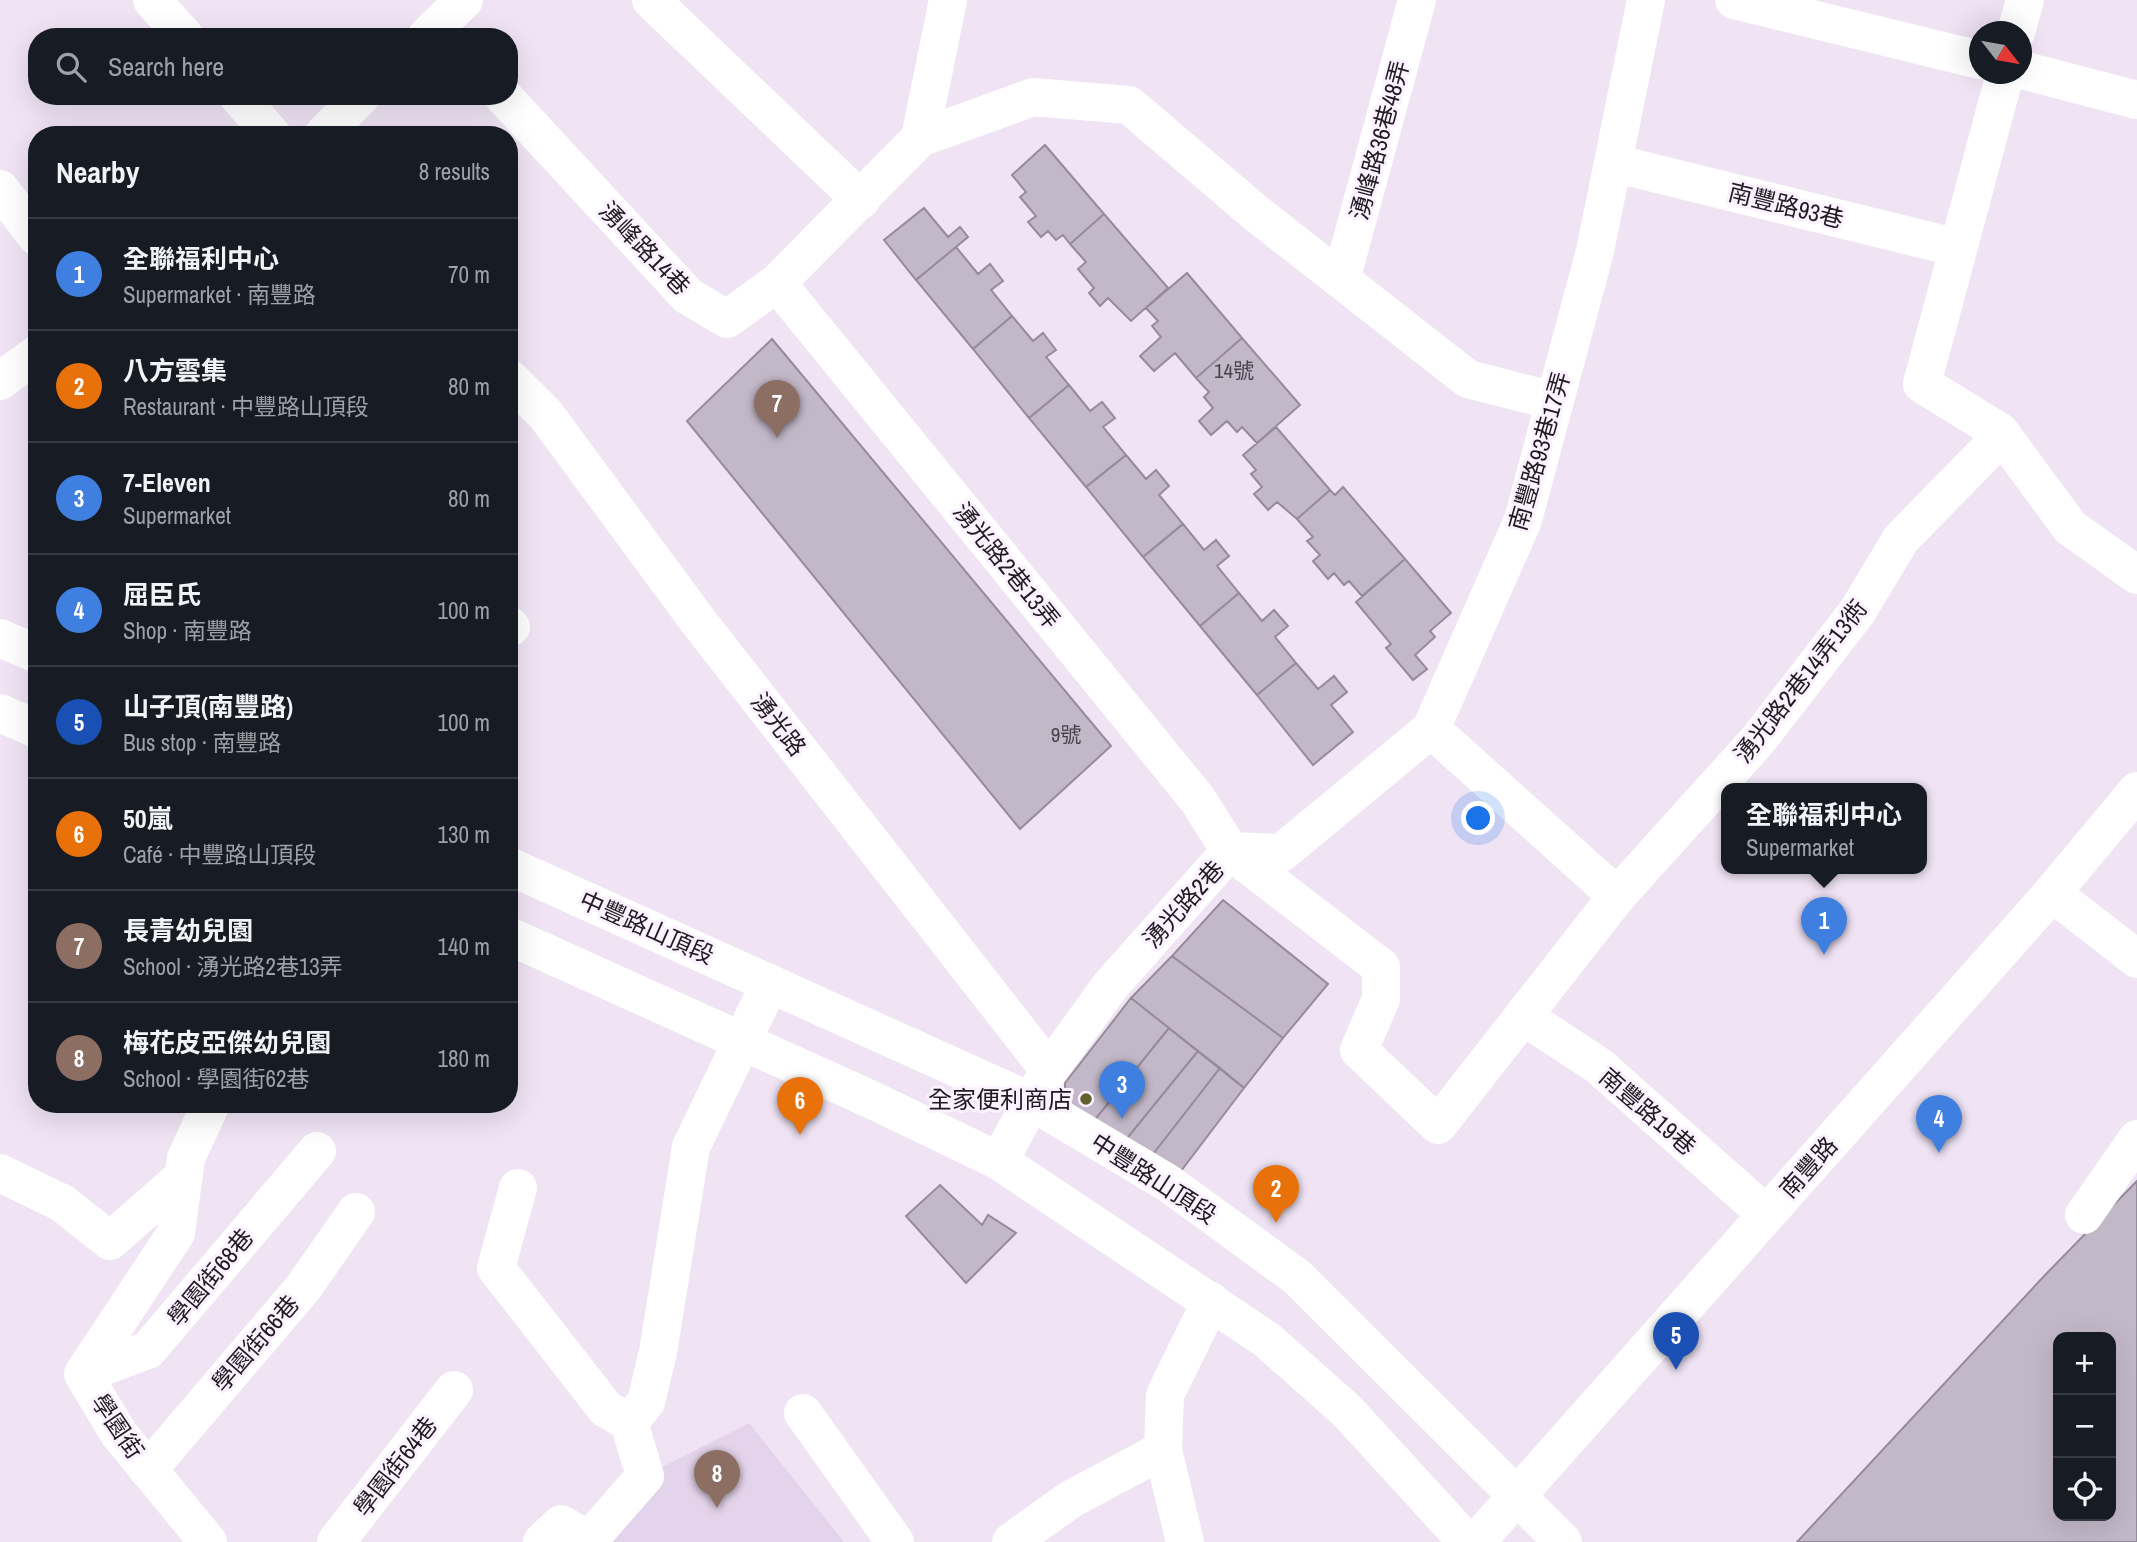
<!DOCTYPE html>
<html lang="en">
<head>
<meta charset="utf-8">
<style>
	body { margin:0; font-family:"Archivo Narrow","Noto Sans TC",sans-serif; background:#20242c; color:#f1f3f6 }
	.controls { position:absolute; right:21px; bottom:21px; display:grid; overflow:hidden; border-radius:14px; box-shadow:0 7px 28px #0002 }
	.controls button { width:63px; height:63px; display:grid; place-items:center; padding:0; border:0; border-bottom:2px solid #363941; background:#171b24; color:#f1f3f6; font:35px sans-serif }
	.compass { position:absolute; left:1969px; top:21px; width:63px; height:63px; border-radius:50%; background:#171b24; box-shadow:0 7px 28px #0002; rotate:121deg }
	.you { position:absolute; left:1479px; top:819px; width:24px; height:24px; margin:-18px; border:5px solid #fff; border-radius:50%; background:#1a73e8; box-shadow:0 0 0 10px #1a73e833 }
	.badge { display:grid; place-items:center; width:46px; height:46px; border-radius:50%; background:#0b8043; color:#fff; font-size:23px; font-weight:700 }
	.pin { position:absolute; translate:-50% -58px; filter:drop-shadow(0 2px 4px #0008) }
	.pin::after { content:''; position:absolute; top:37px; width:24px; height:21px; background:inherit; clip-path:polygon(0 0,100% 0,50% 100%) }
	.popup { position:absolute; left:1721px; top:783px; width:206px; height:91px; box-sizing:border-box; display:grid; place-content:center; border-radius:14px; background:#171b24; filter:drop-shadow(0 2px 5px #0005); font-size:23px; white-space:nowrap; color:#9ea1a6 }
	.popup b { font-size:26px; color:#f1f3f6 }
	.popup::after { content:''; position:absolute; left:50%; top:100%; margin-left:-14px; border:14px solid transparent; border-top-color:#171b24 }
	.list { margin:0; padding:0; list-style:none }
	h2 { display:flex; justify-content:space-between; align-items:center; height:91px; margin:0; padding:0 28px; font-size:30px }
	h2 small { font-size:23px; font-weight:400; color:#9ea1a6 }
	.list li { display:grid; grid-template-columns:46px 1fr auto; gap:21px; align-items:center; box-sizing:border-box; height:112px; padding:0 28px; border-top:2px solid #363941 }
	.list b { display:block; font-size:26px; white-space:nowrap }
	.list p { margin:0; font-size:23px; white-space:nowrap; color:#9ea1a6 }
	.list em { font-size:23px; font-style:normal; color:#9ea1a6 }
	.icon { flex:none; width:38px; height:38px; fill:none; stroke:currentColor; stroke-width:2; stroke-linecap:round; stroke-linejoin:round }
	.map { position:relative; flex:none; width:2137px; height:1542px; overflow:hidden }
	.search { position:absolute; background:#171b24; box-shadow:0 7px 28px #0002; left:28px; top:28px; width:490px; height:77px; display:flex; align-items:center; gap:18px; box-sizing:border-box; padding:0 24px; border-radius:28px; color:#9ea1a6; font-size:26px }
	.panel { position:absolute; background:#171b24; box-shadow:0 7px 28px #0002; left:28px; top:126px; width:490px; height:987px; border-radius:28px }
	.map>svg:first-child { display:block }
</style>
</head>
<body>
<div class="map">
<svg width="2137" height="1542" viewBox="0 0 2137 1542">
	<rect width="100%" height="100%" fill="#efe3f4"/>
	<!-- built -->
	<path fill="#e4d4eb" d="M 749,1423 L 844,1542 L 588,1542 L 645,1476 Z"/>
	<!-- building -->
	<path fill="#c3b8c8" stroke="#968b9b" stroke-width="2" fill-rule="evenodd" d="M 1045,145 L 1104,214 L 1070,244 L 1063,235 L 1056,240 L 1048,231 L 1041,237 L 1028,222 L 1036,216 L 1020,197 L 1026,192 L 1012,175 Z
		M 924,208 L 948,237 L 960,227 L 968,237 L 916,280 L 884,240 Z
		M 1104,214 L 1168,288 L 1131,321 L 1108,298 L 1100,306 L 1089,293 L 1094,288 L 1078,269 L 1086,262 L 1070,244 Z
		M 956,247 L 978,274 L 990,264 L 1003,281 L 991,290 L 1012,316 L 973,349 L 916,280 Z
		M 1187,273 L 1242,338 L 1196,378 L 1175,353 L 1154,371 L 1140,356 L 1161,337 L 1152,326 L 1158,321 L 1146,308 Z
		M 1012,316 L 1033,341 L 1043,333 L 1056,350 L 1046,357 L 1069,385 L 1029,418 L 973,349 Z
		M 1242,338 L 1300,405 L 1257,443 L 1242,427 L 1237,432 L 1227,421 L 1211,435 L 1199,421 L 1213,408 L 1204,397 L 1209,392 L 1196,378 Z
		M 772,339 L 1111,746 L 1020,829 L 687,421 Z
		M 1069,385 L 1090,411 L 1102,402 L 1115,418 L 1103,427 L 1126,455 L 1086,487 L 1029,418 Z
		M 1276,427 L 1330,490 L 1297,519 L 1277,502 L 1268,510 L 1254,494 L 1262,487 L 1251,474 L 1256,470 L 1243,455 Z
		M 1126,455 L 1146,479 L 1156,470 L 1169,486 L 1159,495 L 1183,524 L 1143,557 L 1086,487 Z
		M 1343,487 L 1405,559 L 1362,596 L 1349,581 L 1344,585 L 1334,573 L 1328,579 L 1313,561 L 1320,555 L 1307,541 L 1313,537 L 1297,519 L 1330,490 L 1335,495 Z
		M 1183,524 L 1204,550 L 1216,540 L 1229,556 L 1217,566 L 1239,593 L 1200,626 L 1143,557 Z
		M 1405,559 L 1451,613 L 1430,631 L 1435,637 L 1415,655 L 1427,669 L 1413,680 L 1386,648 L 1391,644 L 1356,602 Z
		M 1239,593 L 1262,621 L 1274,610 L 1288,626 L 1275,637 L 1296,663 L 1257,695 L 1200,626 Z
		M 1296,663 L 1318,689 L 1334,676 L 1347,692 L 1331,705 L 1353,732 L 1313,765 L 1257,695 Z
		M 1223,900 L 1328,984 L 1283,1038 L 1172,956 Z
		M 1172,956 L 1283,1038 L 1244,1088 L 1131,998 Z
		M 1131,998 L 1169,1028 L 1093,1122 L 1065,1100 L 1065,1083 Z
		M 1169,1028 L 1198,1051 L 1124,1142 L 1093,1122 Z
		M 1198,1051 L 1220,1068 L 1150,1158 L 1124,1142 Z
		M 1220,1068 L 1244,1088 L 1178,1175 L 1150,1158 Z
		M 2137,1181 L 2137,1542 L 1797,1542 L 2046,1274 ZM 2058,1337 L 2111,1337 L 2111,1516 L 2058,1516 Z
		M 940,1185 L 982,1225 L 988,1215 L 1016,1233 L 966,1283 L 906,1216 Z"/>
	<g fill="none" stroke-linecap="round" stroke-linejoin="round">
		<!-- minor -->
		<path stroke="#fff" stroke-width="38" d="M 152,0 L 185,37
			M 651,0 L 861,200
			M 1734,0 L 1980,60
			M 2016,32 L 2025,0
			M 426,37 L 464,0
			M 2022,70 L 2137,100
			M 2005,74 L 1922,384 L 2000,432 L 2070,527 L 2137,575
			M 238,96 L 272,135
			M 503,96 L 688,296 L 727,319 L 777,283 L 920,138 L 1033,97 L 1129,105 L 1257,214 L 1468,379 L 1554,401
			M 323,135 L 361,96
			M 920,138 L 948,0
			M 1613,163 L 1958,248
			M 0,189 L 37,237
			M 1341,280 L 1417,0
			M 777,283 L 1198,800 L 1230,851 L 1381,967 L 1381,999 L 1359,1050 L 1438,1125 L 1617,896 L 1758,740 L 1857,612 L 1901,539 L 1989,449 L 2000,432
			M 509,378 L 546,415 L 698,621 L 1049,1070
			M 0,381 L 37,354
			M 509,625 L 511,627
			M 1431,729 L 1617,896
			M 2052,893 L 2137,959
			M 1523,1016 L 1599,1066 L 1766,1214
			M 999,1161 L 1049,1070 L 1111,985 L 1230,851 L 1281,853 L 1431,729 L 1523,520 L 1595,251 L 1646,0
			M 0,1173 L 62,1203 L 110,1241 L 184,1176
			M 518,1188 L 496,1268 L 606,1409 L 629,1422 L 646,1402 L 658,1352 L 691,1147 L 770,983
			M 2084,1215 L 2137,1139
			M 83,1374 L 148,1350 L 317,1151
			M 803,1413 L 895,1542
			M 148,1470 L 303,1288 L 356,1212
			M 208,1542 L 119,1434 L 83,1374 L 176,1233 L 186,1158 L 211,1104
			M 336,1542 L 454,1390
			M 542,1542 L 561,1524 L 589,1540 L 645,1476 L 629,1422
			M 1011,1542 L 1071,1499 L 1163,1450
			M 1185,1542 L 1163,1450 L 1165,1395 L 1211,1301
			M 1476,1542 L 2052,893 L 2137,791"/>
		<!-- major -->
		<path stroke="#fff" stroke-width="38" d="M 0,638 L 37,654
			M 0,713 L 37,729
			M 509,866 L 1032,1102 L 1168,1183 L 1297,1277 L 1563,1542
			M 509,936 L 870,1099 L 999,1161 L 1267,1340 L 1347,1411 L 1467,1542"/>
	</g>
	<!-- markers -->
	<circle fill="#62602c" stroke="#fbf1ff" stroke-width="2.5" cx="1086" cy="1099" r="7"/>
	<g text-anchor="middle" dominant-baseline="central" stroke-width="6" stroke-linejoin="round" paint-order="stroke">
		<!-- number labels -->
		<g font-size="21" fill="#48424b">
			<text x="1234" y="370">14號</text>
			<text x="1066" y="734">9號</text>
		</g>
		<!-- street labels -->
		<g font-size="24" fill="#1f1b21" stroke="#fbf1ff">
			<text transform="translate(1379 140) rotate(-75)">湧峰路36巷48弄</text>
			<text transform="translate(1786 205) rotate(14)">南豐路93巷</text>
			<text transform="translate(645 248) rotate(46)">湧峰路14巷</text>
			<text transform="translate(1539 451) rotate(-74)">南豐路93巷17弄</text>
			<text transform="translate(1007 565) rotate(51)">湧光路2巷13弄</text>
			<text transform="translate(1800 681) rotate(-52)">湧光路2巷14弄13衖</text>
			<text transform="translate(779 724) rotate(52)">湧光路</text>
			<text transform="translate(1183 904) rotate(-48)">湧光路2巷</text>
			<text transform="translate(647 927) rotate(24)">中豐路山頂段</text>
			<text transform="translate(1648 1111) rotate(41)">南豐路19巷</text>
			<text transform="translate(1808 1167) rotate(-48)">南豐路</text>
			<text transform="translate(1154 1178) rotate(33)">中豐路山頂段</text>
			<text transform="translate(210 1277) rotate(-50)">學園街68巷</text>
			<text transform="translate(255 1343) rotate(-49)">學園街66巷</text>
			<text transform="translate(118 1426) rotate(56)">學園街</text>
			<text transform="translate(395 1466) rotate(-52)">學園街64巷</text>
		</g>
		<!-- poi labels -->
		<g font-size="24" fill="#1f1b21" stroke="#fbf1ff" text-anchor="end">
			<text x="1072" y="1099">全家便利商店</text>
		</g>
	</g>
</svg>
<div class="controls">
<button>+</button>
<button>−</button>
<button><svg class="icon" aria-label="locate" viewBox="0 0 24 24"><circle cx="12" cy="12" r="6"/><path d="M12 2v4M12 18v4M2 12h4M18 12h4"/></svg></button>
</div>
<svg class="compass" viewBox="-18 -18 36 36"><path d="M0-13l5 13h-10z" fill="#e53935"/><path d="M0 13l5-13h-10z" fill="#9ea1a6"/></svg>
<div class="you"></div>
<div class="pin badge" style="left:1824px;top:955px;background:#3f7fe0">1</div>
<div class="popup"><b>全聯福利中心</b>Supermarket</div>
<div class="pin badge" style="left:1276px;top:1223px;background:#e8710a">2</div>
<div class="pin badge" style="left:1122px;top:1119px;background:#3f7fe0">3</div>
<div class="pin badge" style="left:1939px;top:1153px;background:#3f7fe0">4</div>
<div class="pin badge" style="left:1676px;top:1370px;background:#1a4fb4">5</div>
<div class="pin badge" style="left:800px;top:1135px;background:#e8710a">6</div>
<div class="pin badge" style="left:777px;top:438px;background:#8d6e63">7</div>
<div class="pin badge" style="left:717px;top:1508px;background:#8d6e63">8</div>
<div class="search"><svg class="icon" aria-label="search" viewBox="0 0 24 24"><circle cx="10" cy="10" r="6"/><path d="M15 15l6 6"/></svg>Search here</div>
<section class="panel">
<h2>Nearby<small>8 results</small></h2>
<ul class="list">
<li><span class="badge" style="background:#3f7fe0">1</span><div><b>全聯福利中心</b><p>Supermarket · 南豐路</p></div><em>70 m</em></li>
<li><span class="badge" style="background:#e8710a">2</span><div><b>八方雲集</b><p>Restaurant · 中豐路山頂段</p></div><em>80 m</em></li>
<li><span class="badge" style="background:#3f7fe0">3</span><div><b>7-Eleven</b><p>Supermarket</p></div><em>80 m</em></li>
<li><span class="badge" style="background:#3f7fe0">4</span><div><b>屈臣氏</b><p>Shop · 南豐路</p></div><em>100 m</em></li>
<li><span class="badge" style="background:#1a4fb4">5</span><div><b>山子頂(南豐路)</b><p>Bus stop · 南豐路</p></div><em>100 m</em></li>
<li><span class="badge" style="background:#e8710a">6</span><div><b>50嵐</b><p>Café · 中豐路山頂段</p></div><em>130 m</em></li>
<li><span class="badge" style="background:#8d6e63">7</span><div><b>長青幼兒園</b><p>School · 湧光路2巷13弄</p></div><em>140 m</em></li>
<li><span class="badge" style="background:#8d6e63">8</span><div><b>梅花皮亞傑幼兒園</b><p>School · 學園街62巷</p></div><em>180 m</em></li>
</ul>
</section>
</div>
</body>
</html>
